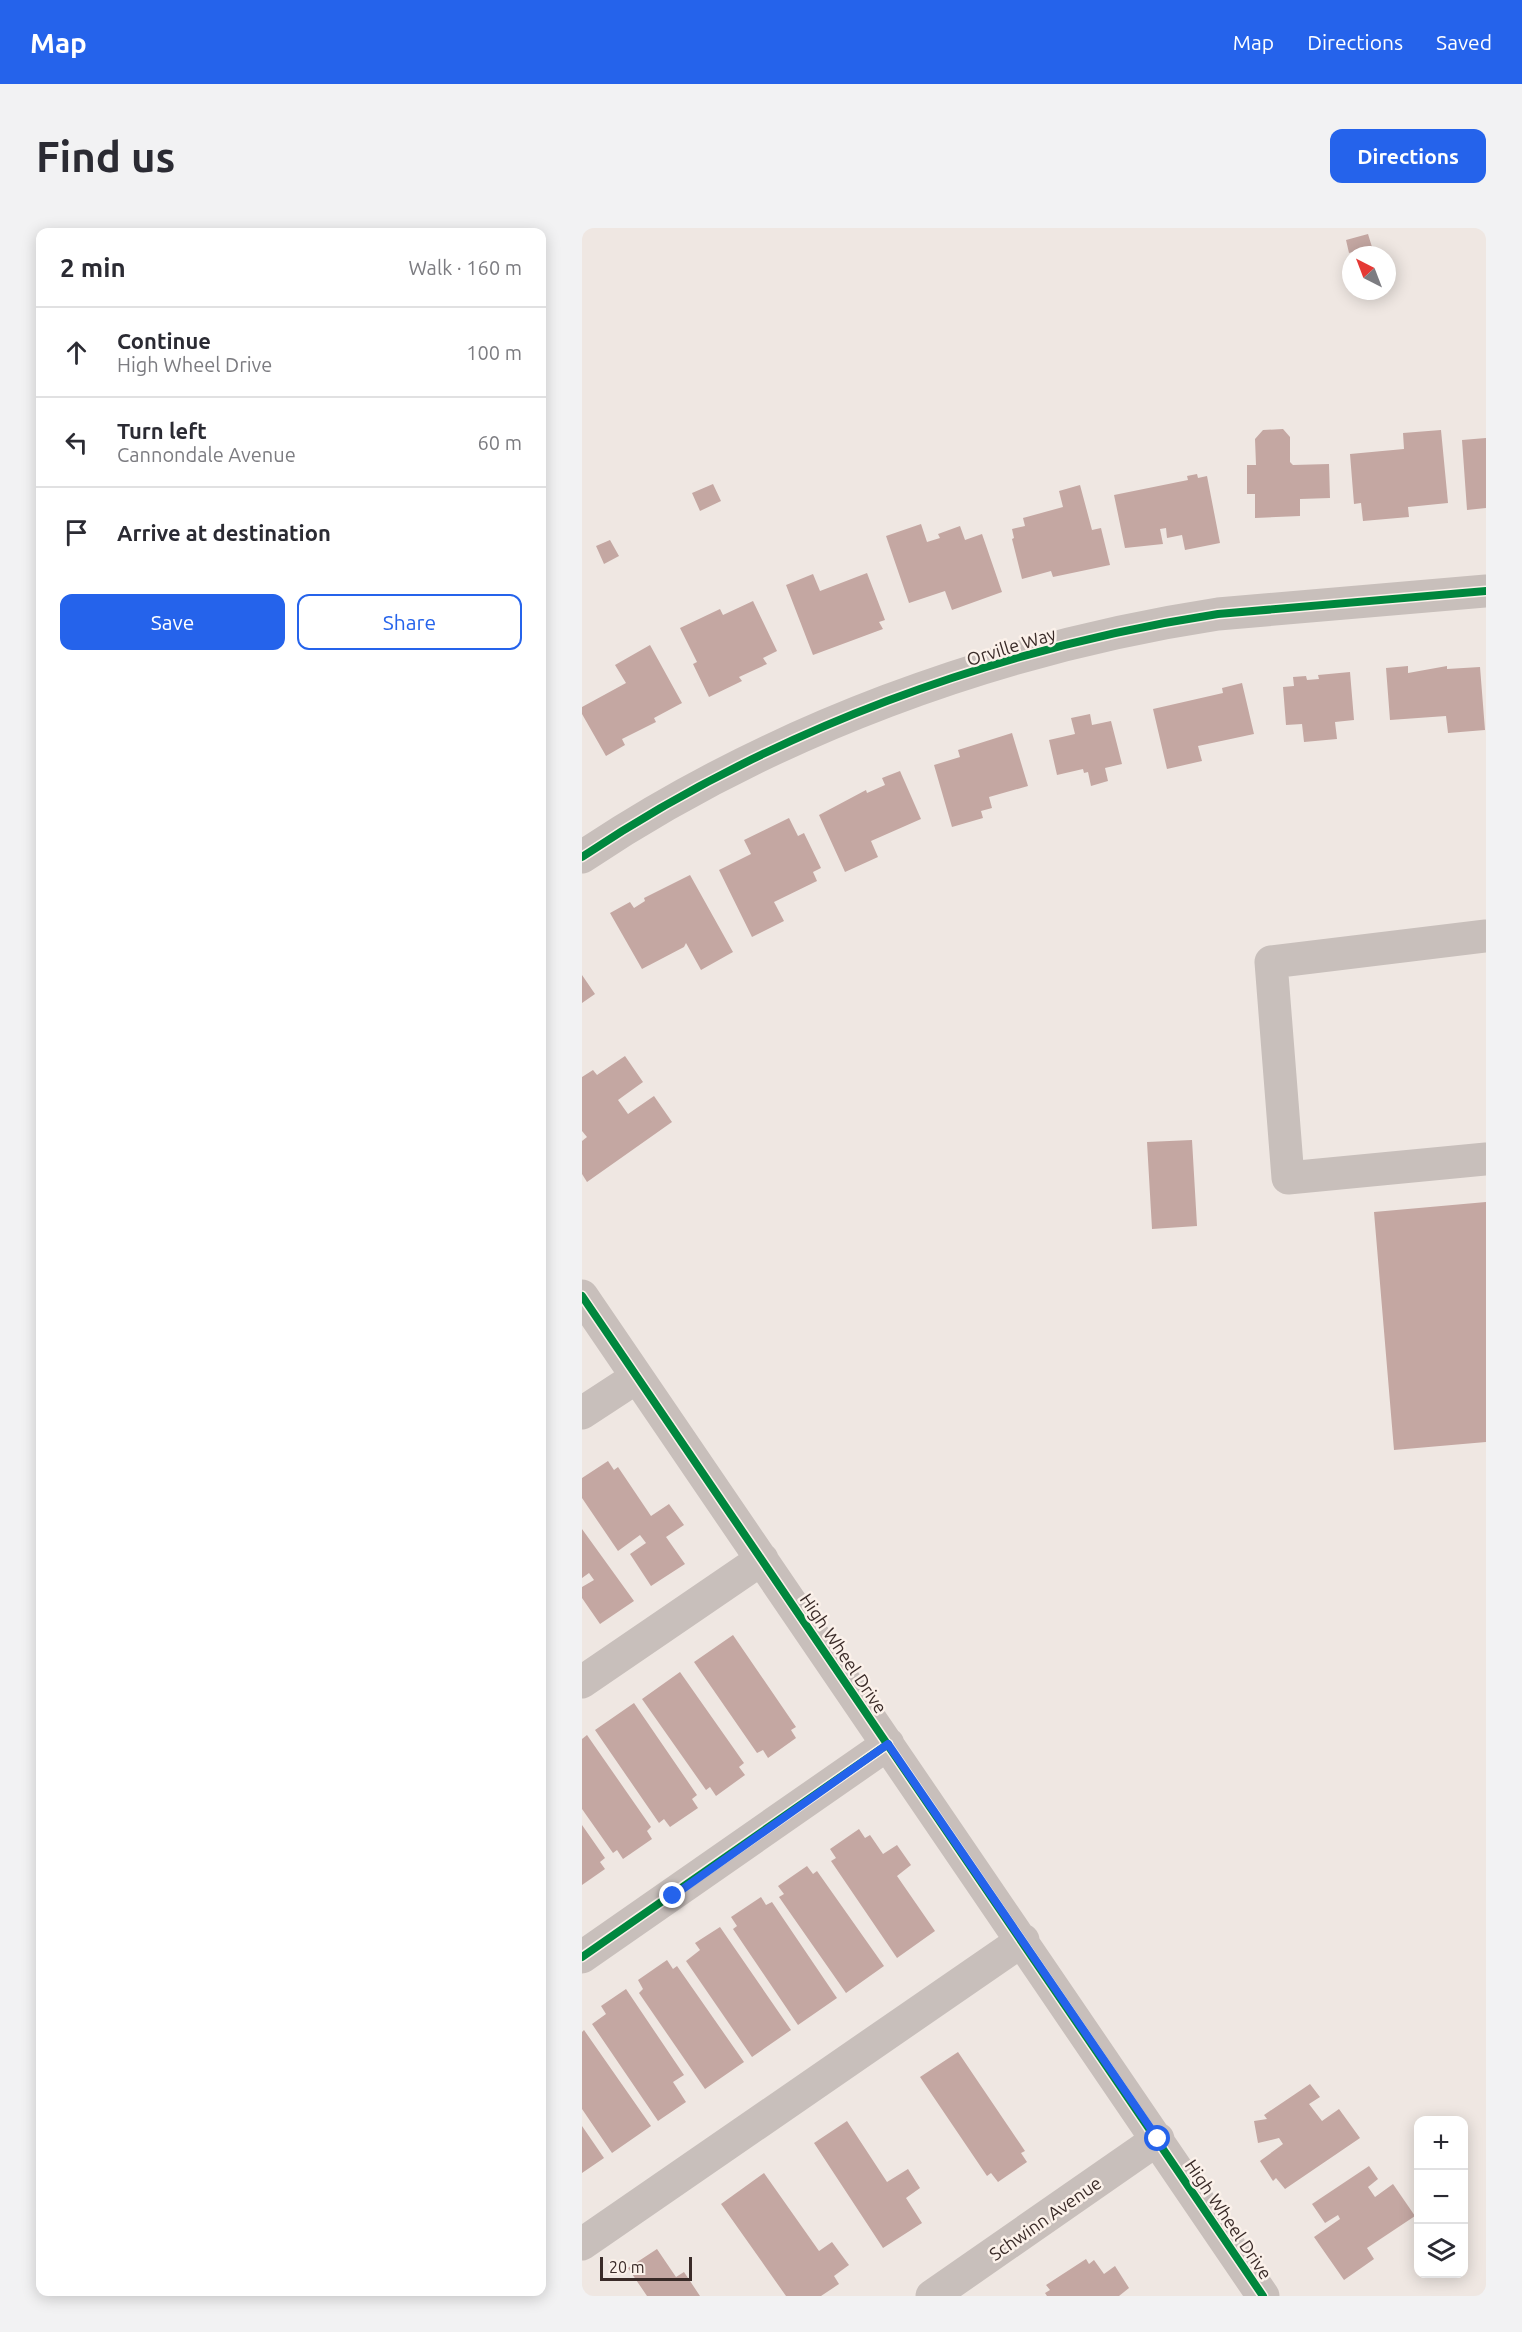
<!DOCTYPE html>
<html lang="en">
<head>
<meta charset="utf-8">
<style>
	body { margin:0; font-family:Ubuntu,sans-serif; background:#f2f2f3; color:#2b2b33 }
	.controls { position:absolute; right:18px; bottom:18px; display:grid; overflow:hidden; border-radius:12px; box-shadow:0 3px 15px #0003 }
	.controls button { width:54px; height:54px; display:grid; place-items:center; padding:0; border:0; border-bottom:2px solid #e1e1e2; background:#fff; color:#2b2b33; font:30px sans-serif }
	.compass { position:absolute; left:760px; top:18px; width:54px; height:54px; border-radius:50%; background:#fff; box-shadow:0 3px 15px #0003; rotate:318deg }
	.scale { position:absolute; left:18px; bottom:15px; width:92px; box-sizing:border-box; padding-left:6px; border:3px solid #3a2b28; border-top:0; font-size:16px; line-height:21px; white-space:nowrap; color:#3a2b28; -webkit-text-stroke:4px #fbf1ea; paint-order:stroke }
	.stop { position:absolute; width:18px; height:18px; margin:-14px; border:4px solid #2563eb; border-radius:50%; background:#fff }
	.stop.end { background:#2563eb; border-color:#fff; box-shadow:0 2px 6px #0008 }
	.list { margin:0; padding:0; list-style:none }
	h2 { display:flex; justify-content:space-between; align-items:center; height:78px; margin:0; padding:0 24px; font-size:26px }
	h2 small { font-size:20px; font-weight:400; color:#7c7c81 }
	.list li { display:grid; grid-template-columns:39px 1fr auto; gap:18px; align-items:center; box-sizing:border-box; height:90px; padding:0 24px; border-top:2px solid #e1e1e2 }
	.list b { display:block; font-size:22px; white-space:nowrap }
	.list p { margin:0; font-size:20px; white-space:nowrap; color:#7c7c81 }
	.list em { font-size:20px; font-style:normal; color:#7c7c81 }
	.actions { display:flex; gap:12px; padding:18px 24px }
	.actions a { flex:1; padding:14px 0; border:2px solid #2563eb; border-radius:12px; text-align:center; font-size:21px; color:#2563eb }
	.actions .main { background:#2563eb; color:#fff }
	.icon { flex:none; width:33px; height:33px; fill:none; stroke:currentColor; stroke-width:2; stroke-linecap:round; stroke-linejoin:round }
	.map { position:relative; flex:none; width:904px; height:2068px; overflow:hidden; border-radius:12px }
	header { display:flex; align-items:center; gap:36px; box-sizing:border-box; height:84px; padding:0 30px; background:#2563eb; color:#fff }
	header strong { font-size:28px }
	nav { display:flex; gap:33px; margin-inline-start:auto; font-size:21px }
	.intro { display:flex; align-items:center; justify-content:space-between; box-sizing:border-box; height:144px; padding:0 36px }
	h1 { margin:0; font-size:42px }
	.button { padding:15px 27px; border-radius:12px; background:#2563eb; color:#fff; font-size:21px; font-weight:700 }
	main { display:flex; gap:36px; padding:0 36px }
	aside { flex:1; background:#fff; border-radius:12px; box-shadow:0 3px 15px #0003 }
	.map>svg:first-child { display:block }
</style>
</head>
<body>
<header>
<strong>Map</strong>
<nav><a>Map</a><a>Directions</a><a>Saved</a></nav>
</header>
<div class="intro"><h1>Find us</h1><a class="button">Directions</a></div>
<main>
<aside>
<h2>2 min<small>Walk · 160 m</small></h2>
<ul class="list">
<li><svg class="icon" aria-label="ahead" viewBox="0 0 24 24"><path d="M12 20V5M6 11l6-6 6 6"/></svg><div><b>Continue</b><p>High Wheel Drive</p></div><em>100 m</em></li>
<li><svg class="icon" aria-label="left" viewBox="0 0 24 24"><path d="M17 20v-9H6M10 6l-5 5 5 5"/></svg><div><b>Turn left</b><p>Cannondale Avenue</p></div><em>60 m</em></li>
<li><svg class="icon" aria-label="arrive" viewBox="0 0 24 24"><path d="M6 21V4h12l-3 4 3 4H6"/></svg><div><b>Arrive at destination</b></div></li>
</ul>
<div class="actions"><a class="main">Save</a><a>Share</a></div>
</aside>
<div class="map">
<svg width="904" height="2068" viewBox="0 0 904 2068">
	<rect width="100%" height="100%" fill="#efe7e2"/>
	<!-- building -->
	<path fill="#c4a7a2" d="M 786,6 L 790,19 L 767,25 L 764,12 Z
		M 701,201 L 708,209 L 708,234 L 711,237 L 747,236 L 748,270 L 718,271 L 718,288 L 673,290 L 673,266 L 665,266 L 665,237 L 674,237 L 673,211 L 681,202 Z
		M 859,202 L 866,275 L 826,279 L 827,289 L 781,293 L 779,275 L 772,276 L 768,226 L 822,221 L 821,205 Z
		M 904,210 L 904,280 L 885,282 L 880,212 Z
		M 615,246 L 616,250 L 625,248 L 638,315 L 603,322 L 600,307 L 585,310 L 584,300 L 578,301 L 581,316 L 543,320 L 532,267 L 606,252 L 605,248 Z
		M 131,256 L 139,273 L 118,283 L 110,265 Z
		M 498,257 L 510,302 L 519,300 L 528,337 L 471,349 L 469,343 L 440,351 L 430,311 L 432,310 L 430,301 L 443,298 L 441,290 L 481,279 L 477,263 Z
		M 339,296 L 345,314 L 358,310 L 356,306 L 378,298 L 383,312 L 400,306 L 420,364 L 370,382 L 363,363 L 327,375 L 304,308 Z
		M 28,312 L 37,328 L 22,336 L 14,318 Z
		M 285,345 L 303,392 L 297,394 L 301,401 L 231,427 L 204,357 L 231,346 L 238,363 Z
		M 171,373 L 195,423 L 181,430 L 185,436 L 157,449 L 160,453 L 127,469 L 111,436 L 115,434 L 98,400 L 138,381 L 141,387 Z
		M 68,417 L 100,475 L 72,490 L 74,494 L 40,511 L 43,517 L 24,528 L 0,486 L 0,479 L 44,455 L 33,437 Z
		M 826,438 L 826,445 L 865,438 L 865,441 L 898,439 L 903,502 L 866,505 L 864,488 L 808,492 L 804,440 Z
		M 768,444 L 772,492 L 753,494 L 755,511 L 722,514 L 720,496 L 704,497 L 701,459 L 712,458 L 711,449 L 724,448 L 725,452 L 737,451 L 736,447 Z
		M 660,455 L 672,506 L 616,518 L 620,533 L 585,541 L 571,481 L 641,465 L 640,460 Z
		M 508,486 L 510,497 L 529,493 L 540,536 L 523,540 L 526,553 L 509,558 L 506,544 L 502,545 L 501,541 L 475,547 L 467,512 L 493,506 L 489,490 Z
		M 430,505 L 446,558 L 407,569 L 410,580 L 399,583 L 401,590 L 370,599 L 352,537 L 378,529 L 376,522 Z
		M 318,543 L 339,591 L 289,613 L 296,629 L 263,644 L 237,587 L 284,562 L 285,565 L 303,557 L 300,550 Z
		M 207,590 L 216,608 L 222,605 L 239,640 L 231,644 L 235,653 L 192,674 L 202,693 L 170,709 L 137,642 L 169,626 L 162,612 Z
		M 108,647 L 151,724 L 119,742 L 104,715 L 102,719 L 60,741 L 28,685 L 48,674 L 52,680 L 63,673 L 62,670 Z
		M 0,747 L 13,766 L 0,775 Z
		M 43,828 L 61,854 L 36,872 L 46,886 L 72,868 L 90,894 L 5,954 L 0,946 L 0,913 L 5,909 L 0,903 L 0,849 L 11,842 L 15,847 Z
		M 610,912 L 615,998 L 570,1001 L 565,914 Z
		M 904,974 L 904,1214 L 812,1222 L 792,984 Z
		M 26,1233 L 32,1242 L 36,1239 L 69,1288 L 87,1276 L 102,1297 L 84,1309 L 103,1336 L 69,1358 L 48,1326 L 64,1315 L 58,1307 L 36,1323 L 0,1270 L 0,1250 Z
		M 0,1301 L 52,1373 L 18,1396 L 0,1370 L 0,1359 L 12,1352 L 7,1345 L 0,1350 Z
		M 151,1407 L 214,1499 L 209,1502 L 214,1510 L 186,1530 L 181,1522 L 175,1525 L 112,1434 Z
		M 98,1444 L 162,1535 L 157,1539 L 163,1547 L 134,1568 L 128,1559 L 124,1562 L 60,1471 Z
		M 52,1475 L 115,1567 L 110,1571 L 116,1580 L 88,1599 L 82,1591 L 77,1595 L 13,1502 Z
		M 5,1507 L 69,1599 L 65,1603 L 70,1611 L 41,1631 L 35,1622 L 31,1625 L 0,1581 L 0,1511 Z
		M 0,1597 L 23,1630 L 18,1634 L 23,1641 L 0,1657 Z
		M 277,1601 L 283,1610 L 288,1607 L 301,1626 L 315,1617 L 329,1637 L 315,1648 L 353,1703 L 315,1730 L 249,1633 L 254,1630 L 248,1621 Z
		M 225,1638 L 231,1646 L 235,1643 L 302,1738 L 264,1765 L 197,1669 L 202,1666 L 196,1658 Z
		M 179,1669 L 184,1677 L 190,1674 L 255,1770 L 216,1797 L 151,1701 L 155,1698 L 149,1689 Z
		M 138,1699 L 209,1802 L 170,1829 L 104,1733 L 118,1722 L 113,1715 Z
		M 85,1732 L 91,1741 L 95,1738 L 162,1834 L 123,1861 L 57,1765 L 61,1761 L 56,1752 Z
		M 44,1761 L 102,1847 L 91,1854 L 104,1874 L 76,1893 L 10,1796 L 24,1786 L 19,1778 Z
		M 2,1802 L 69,1898 L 30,1925 L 0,1881 L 0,1804 Z
		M 376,1824 L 443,1923 L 439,1925 L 445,1934 L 416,1954 L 409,1945 L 405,1948 L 338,1849 Z
		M 728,1856 L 738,1869 L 727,1876 L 740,1893 L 757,1881 L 778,1910 L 703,1961 L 694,1950 L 691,1953 L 678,1933 L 701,1916 L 697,1910 L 676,1915 L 672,1893 L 685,1891 L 682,1887 Z
		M 265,1893 L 305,1954 L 326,1941 L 338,1960 L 324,1970 L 340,1995 L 301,2020 L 232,1915 Z
		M 0,1898 L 22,1930 L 0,1945 Z
		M 787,1938 L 796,1951 L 786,1959 L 793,1969 L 811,1956 L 833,1988 L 785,2020 L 792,2031 L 762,2052 L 732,2009 L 758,1991 L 756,1987 L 743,1995 L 730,1976 Z
		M 182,1945 L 237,2023 L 250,2014 L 267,2037 L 252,2048 L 257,2056 L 239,2068 L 204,2068 L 139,1976 Z
		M 75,2021 L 94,2049 L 102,2044 L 118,2068 L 65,2068 L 46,2040 Z
		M 504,2031 L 507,2036 L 512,2032 L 522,2046 L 533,2038 L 547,2060 L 537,2068 L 465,2068 L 463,2065 L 468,2062 L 464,2057 Z"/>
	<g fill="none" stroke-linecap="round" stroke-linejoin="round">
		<!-- minor -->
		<path stroke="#c8bfbb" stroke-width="33" d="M 0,629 C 188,503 413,420 636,386 L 904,363
			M 904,708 L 689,734 L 706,950 L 904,931
			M 0,1068 L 681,2068
			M 0,1185 L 55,1149
			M 0,1454 L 180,1331
			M 0,1729 L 306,1516
			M 0,2016 L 441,1712
			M 350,2068 L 576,1911"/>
		<defs>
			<path id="cycleway" d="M 0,629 C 188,503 413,420 636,386 L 904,363
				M 0,1068 L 681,2068
				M 0,1729 L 306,1516"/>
		</defs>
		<!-- cycleway casing -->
		<use href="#cycleway" stroke="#fbf1ea" stroke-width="11"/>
		<!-- cycleway -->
		<use href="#cycleway" stroke="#00873e" stroke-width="8"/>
	</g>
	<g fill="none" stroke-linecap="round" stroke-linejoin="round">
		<!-- route -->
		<path stroke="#2563eb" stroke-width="8" d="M 91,1668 L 306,1516 L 576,1911"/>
	</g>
	<g text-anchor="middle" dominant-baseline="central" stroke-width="5" stroke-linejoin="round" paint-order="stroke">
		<!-- street labels -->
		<g font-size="18" fill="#3a2b28" stroke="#fbf1ea">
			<text transform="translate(429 418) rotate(-17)">Orville Way</text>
			<text transform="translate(262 1425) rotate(56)">High Wheel Drive</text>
			<text transform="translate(463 1990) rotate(-35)">Schwinn Avenue</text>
			<text transform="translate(647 1991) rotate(56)">High Wheel Drive</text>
		</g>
	</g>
</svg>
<div class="controls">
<button>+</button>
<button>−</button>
<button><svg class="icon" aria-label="layers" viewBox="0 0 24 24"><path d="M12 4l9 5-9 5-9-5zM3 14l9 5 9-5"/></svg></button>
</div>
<svg class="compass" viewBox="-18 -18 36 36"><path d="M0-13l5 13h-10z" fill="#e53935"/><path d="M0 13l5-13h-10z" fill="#7c7c81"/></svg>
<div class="scale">20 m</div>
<div class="stop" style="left:576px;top:1911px"></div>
<div class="stop end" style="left:91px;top:1668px"></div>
</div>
</main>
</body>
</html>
